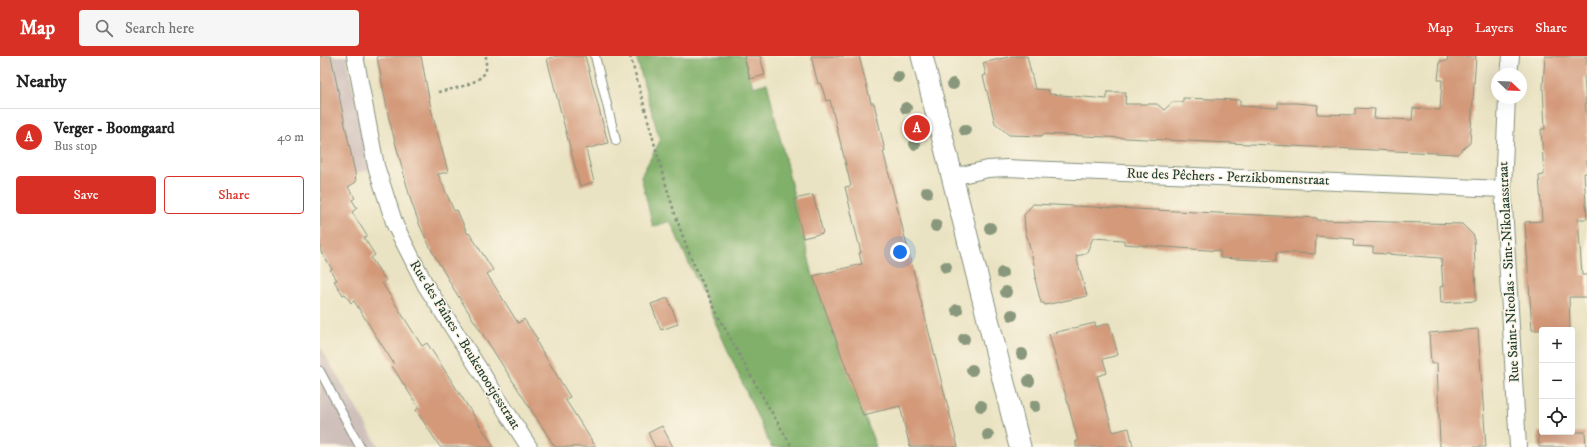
<!DOCTYPE html>
<html lang="en">
<head>
<meta charset="utf-8">
<style>
	body { margin:0; font-family:"IM FELL DW Pica",serif; background:#f6f6f6; color:#222 }
	.controls { position:absolute; right:12px; bottom:12px; display:grid; overflow:hidden; border-radius:4px; box-shadow:0 4px 16px #0002 }
	.controls button { width:36px; height:36px; display:grid; place-items:center; padding:0; border:0; border-bottom:1px solid #e0e0e0; background:#fff; color:#222; font:20px sans-serif }
	.compass { position:absolute; left:1171px; top:12px; width:36px; height:36px; border-radius:50%; background:#fff; box-shadow:0 4px 16px #0002; rotate:113deg }
	.you { position:absolute; left:580px; top:196px; width:14px; height:14px; margin:-10px; border:3px solid #fff; border-radius:50%; background:#1a73e8; box-shadow:0 0 0 6px #1a73e833 }
	.badge { display:grid; place-items:center; width:26px; height:26px; border-radius:50%; background:#d93025; color:#fff; font-size:13px; font-weight:700 }
	.pin { position:absolute; translate:-50% -50%; border:2px solid #fff; box-shadow:0 1px 4px #0006 }
	.list { margin:0; padding:0; list-style:none }
	h2 { display:flex; justify-content:space-between; align-items:center; height:52px; margin:0; padding:0 16px; font-size:17px }
	h2 small { font-size:13px; font-weight:400; color:#767676 }
	.list li { display:grid; grid-template-columns:26px 1fr auto; gap:12px; align-items:center; box-sizing:border-box; height:56px; padding:0 16px; border-top:1px solid #e0e0e0 }
	.list b { display:block; font-size:15px; white-space:nowrap }
	.list p { margin:0; font-size:13px; white-space:nowrap; color:#767676 }
	.list em { font-size:13px; font-style:normal; color:#767676 }
	.actions { display:flex; gap:8px; padding:12px 16px }
	.actions a { flex:1; padding:9px 0; border:1px solid #d93025; border-radius:4px; text-align:center; font-size:14px; color:#d93025 }
	.actions .main { background:#d93025; color:#fff }
	.icon { flex:none; width:22px; height:22px; fill:none; stroke:currentColor; stroke-width:2; stroke-linecap:round; stroke-linejoin:round }
	.map { position:relative; flex:none; width:1267px; height:391px; overflow:hidden }
	header { display:flex; align-items:center; gap:24px; box-sizing:border-box; height:56px; padding:0 20px; background:#d93025; color:#fff }
	header strong { font-size:19px }
	nav { display:flex; gap:22px; margin-inline-start:auto; font-size:14px }
	.search { width:280px; height:36px; background:#f6f6f6; display:flex; align-items:center; gap:10px; box-sizing:border-box; padding:0 14px; border-radius:4px; color:#767676; font-size:15px }
	main { display:flex }
	aside { flex:1; background:#fff }
	.map>svg:first-child { display:block }
</style>
</head>
<body>
<header>
<strong>Map</strong>
<div class="search"><svg class="icon" aria-label="search" viewBox="0 0 24 24"><circle cx="10" cy="10" r="6"/><path d="M15 15l6 6"/></svg>Search here</div>
<nav><a>Map</a><a>Layers</a><a>Share</a></nav>
</header>
<main>
<aside>
<h2>Nearby<small></small></h2>
<ul class="list">
<li><span class="badge">A</span><div><b>Verger - Boomgaard</b><p>Bus stop</p></div><em>40 m</em></li>
</ul>
<div class="actions"><a class="main">Save</a><a>Share</a></div>
</aside>
<div class="map">
<svg width="1267" height="391" viewBox="0 0 1267 391">
	<rect width="100%" height="100%" fill="#fcf5e5"/>
	<filter id="ink" filterUnits="userSpaceOnUse"><feTurbulence type="fractalNoise" baseFrequency=".025" numOctaves="2"/><feDisplacementMap in="SourceGraphic" scale="8" xChannelSelector="R" yChannelSelector="G"/><feConvolveMatrix kernelMatrix="1 2 1 2 8 2 1 2 1" color-interpolation-filters="sRGB"/></filter>
	<filter id="wash" filterUnits="userSpaceOnUse"><feTurbulence type="fractalNoise" baseFrequency=".012" numOctaves="4" result="noise"/><feDisplacementMap in="SourceGraphic" scale="16" xChannelSelector="R" yChannelSelector="G"/><feGaussianBlur stdDeviation="0.9" result="paint"/><feColorMatrix in="noise" values="0 0 0 0 0 0 0 0 0 0 0 0 0 0 0 0 0 1.4 0 .05"/><feComposite in="paint" operator="in"/></filter>
	<g filter="url(#wash)">
		<rect width="100%" height="100%" fill="#eae3c3"/>
		<!-- industrial -->
		<path fill="#cfc0bb" d="M 0,0 L 26,0 L 50,114 L 35,117 Z
			M 0,290 L 59,391 L 0,391 Z"/>
		<!-- forest -->
		<path fill="#80b069" stroke="#50764e" d="M 316,0 L 424,0 L 433,31 L 447,27 L 493,220 L 556,391 L 451,391 L 350,165 L 333,171 L 321,120 L 340,85 Z"/>
		<g id="blocks">
			<!-- building -->
			<path fill="#d39979" d="M 0,0 L 11,0 L 35,117 L 36,126 L 28,131 L 35,142 L 32,144 L 37,152 L 32,156 L 47,180 L 44,182 L 55,199 L 51,202 L 66,225 L 62,227 L 102,290 L 107,287 L 174,391 L 120,391 L 96,354 L 99,352 L 72,310 L 74,308 L 58,283 L 34,245 L 31,247 L 25,238 L 23,239 L 14,225 L 17,224 L 10,214 L 12,213 L 0,194 Z
				M 57,0 L 101,0 L 111,53 L 128,116 L 118,118 L 134,155 L 137,154 L 147,177 L 150,178 L 173,214 L 167,218 L 198,267 L 204,263 L 218,284 L 216,285 L 250,341 L 245,343 L 276,391 L 235,391 L 135,235 L 112,195 L 100,170 L 91,145 L 69,63 Z
				M 237,0 L 265,0 L 288,87 L 266,93 L 274,126 L 260,130 L 227,3 Z
				M 424,0 L 440,0 L 445,19 L 430,23 Z
				M 491,0 L 539,0 L 551,47 L 554,47 L 565,95 L 563,95 L 638,391 L 590,391 L 580,350 L 543,359 L 493,220 L 542,208 L 539,197 L 541,197 L 525,131 L 531,130 L 510,44 L 506,45 L 503,34 L 500,27 L 498,28 Z
				M 692,0 L 707,0 L 715,33 L 729,34 L 729,38 L 787,43 L 787,36 L 806,36 L 805,48 L 837,48 L 844,54 L 853,46 L 863,46 L 863,42 L 920,44 L 920,50 L 958,52 L 958,47 L 977,47 L 998,49 L 997,58 L 1035,59 L 1035,52 L 1055,53 L 1054,62 L 1092,64 L 1093,52 L 1120,54 L 1122,24 L 1118,24 L 1120,5 L 1127,5 L 1128,0 L 1156,0 L 1150,87 L 1137,98 L 723,78 L 722,80 L 689,79 L 675,67 L 663,20 L 666,19 L 663,7 Z
				M 1225,0 L 1267,0 L 1267,21 L 1264,21 L 1267,69 L 1267,117 L 1264,117 L 1267,163 L 1258,163 L 1262,219 L 1267,219 L 1267,241 L 1249,241 L 1250,274 L 1212,274 L 1205,166 L 1222,165 L 1219,120 L 1224,119 L 1221,73 L 1225,73 L 1223,31 Z
				M 493,139 L 503,177 L 483,182 L 474,143 Z
				M 713,148 L 978,161 L 997,162 L 997,164 L 1142,168 L 1154,180 L 1156,245 L 1121,247 L 1120,231 L 1123,230 L 1121,202 L 1053,197 L 1053,191 L 1033,190 L 1034,183 L 996,180 L 995,198 L 957,196 L 956,205 L 900,202 L 900,195 L 804,188 L 804,184 L 773,182 L 766,198 L 756,200 L 767,240 L 725,249 L 724,247 L 721,247 L 715,223 L 716,222 L 715,212 L 705,173 L 704,159 Z
				M 348,242 L 358,268 L 341,274 L 331,248 Z
				M 775,267 L 776,271 L 789,267 L 798,299 L 783,303 L 787,317 L 777,320 L 793,376 L 809,372 L 813,391 L 756,391 L 756,385 L 758,385 L 729,278 Z
				M 1158,273 L 1166,391 L 1120,391 L 1117,307 L 1111,308 L 1109,277 Z
				M 342,370 L 353,391 L 335,391 L 328,377 Z
				M 1218,376 L 1265,376 L 1266,391 L 1219,391 Z"/>
		</g>
	</g>
	<g filter="url(#ink)">
		<use href="#blocks" fill-opacity="0" stroke="#84907c" stroke-width="1"/>
		<g fill="none" stroke-linecap="round" stroke-linejoin="round">
			<defs>
				<path id="service" d="M 275,0 L 296,85
					M 0,315 L 40,391"/>
				<path id="minor" d="M 35,0 L 56,110 L 75,169 L 106,230 L 209,391
					M 1189,18 L 1191,0
					M 1187,42 L 1183,133 L 1198,391
					M 633,121 L 668,113 L 687,112 L 1183,133"/>
				<path id="tertiary" d="M 602,0 L 700,391"/>
			</defs>
			<!-- service casing -->
			<use href="#service" stroke="#84907c" stroke-width="10"/>
			<!-- minor casing -->
			<use href="#minor" stroke="#84907c" stroke-width="18"/>
			<!-- tertiary casing -->
			<use href="#tertiary" stroke="#84907c" stroke-width="23"/>
			<!-- path -->
			<path stroke="#84907c" stroke-width="2.5" stroke-dasharray="3 3" stroke-linecap="butt" d="M 310,0 C 331,69 345,140 373,206 C 401,270 437,331 472,391
				M 118,36 C 132,33 158,29 166,15 L 166,0"/>
			<!-- service -->
			<use href="#service" stroke="#fff" stroke-width="8"/>
			<!-- minor -->
			<use href="#minor" stroke="#fff" stroke-width="16"/>
			<!-- tertiary -->
			<use href="#tertiary" stroke="#fff" stroke-width="21"/>
		</g>
		<!-- trees -->
		<g fill="#89987c">
			<circle cx="578" cy="21" r="6"/>
			<circle cx="633" cy="28" r="6"/>
			<circle cx="586" cy="52" r="6"/>
			<circle cx="645" cy="74" r="6"/>
			<circle cx="595" cy="88" r="6"/>
			<circle cx="607" cy="136" r="6"/>
			<circle cx="616" cy="170" r="6"/>
			<circle cx="670" cy="172" r="6"/>
			<circle cx="626" cy="211" r="6"/>
			<circle cx="682" cy="217" r="6"/>
			<circle cx="686" cy="236" r="6"/>
			<circle cx="637" cy="254" r="6"/>
			<circle cx="692" cy="259" r="6"/>
			<circle cx="644" cy="283" r="6"/>
			<circle cx="702" cy="298" r="6"/>
			<circle cx="652" cy="314" r="6"/>
			<circle cx="709" cy="325" r="6"/>
			<circle cx="661" cy="350" r="6"/>
			<circle cx="715" cy="350" r="6"/>
			<circle cx="668" cy="379" r="6"/>
		</g>
	</g>
	<g text-anchor="middle" dominant-baseline="central" stroke-width="3" stroke-linejoin="round" paint-order="stroke">
		<!-- street labels -->
		<g font-size="14" fill="#1f3d34" stroke="#fcf5e5">
			<text transform="translate(908 121) rotate(2)">Rue des Pêchers - Perzikbomenstraat</text>
			<text transform="translate(1189 216) rotate(-93)">Rue Saint-Nicolas - Sint-Nikolaasstraat</text>
			<text transform="translate(145 289) rotate(58)">Rue des Faînes - Beukenootjesstraat</text>
		</g>
	</g>
</svg>
<div class="controls">
<button>+</button>
<button>−</button>
<button><svg class="icon" aria-label="locate" viewBox="0 0 24 24"><circle cx="12" cy="12" r="6"/><path d="M12 2v4M12 18v4M2 12h4M18 12h4"/></svg></button>
</div>
<svg class="compass" viewBox="-18 -18 36 36"><path d="M0-13l5 13h-10z" fill="#e53935"/><path d="M0 13l5-13h-10z" fill="#767676"/></svg>
<div class="you"></div>
<div class="pin badge" style="left:597px;top:72px">A</div>
</div>
</main>
</body>
</html>
